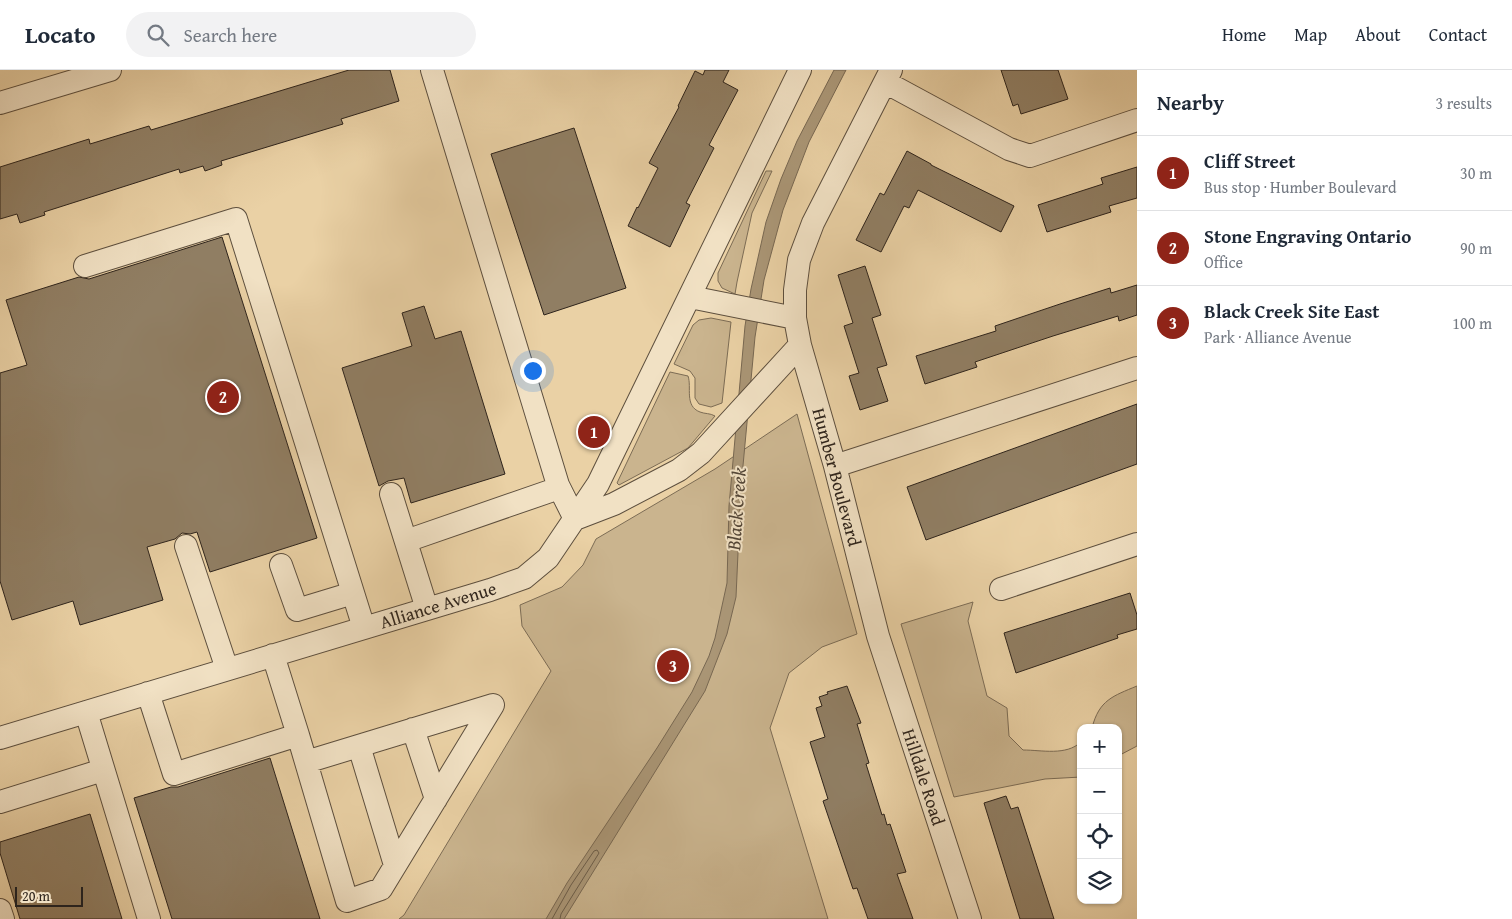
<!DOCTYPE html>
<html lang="en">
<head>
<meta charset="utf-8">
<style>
	body { margin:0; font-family:"Gentium Book Plus",serif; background:#f2f2f3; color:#1f2937 }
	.controls { position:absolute; right:15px; bottom:15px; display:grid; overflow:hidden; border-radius:10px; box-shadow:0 1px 4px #0004 }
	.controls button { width:45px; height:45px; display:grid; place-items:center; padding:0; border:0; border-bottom:1px solid #e0e1e3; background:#fff; color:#1f2937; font:25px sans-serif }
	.scale { position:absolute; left:15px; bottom:12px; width:68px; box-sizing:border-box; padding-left:5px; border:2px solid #2e241c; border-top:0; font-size:14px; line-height:18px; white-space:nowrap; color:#2e241c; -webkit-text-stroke:4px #f1e1c4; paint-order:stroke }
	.you { position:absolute; left:532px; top:300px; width:18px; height:18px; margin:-12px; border:4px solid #fff; border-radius:50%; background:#1a73e8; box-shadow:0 0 0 8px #1a73e833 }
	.badge { display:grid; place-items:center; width:32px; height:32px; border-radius:50%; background:#8f2418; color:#fff; font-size:16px; font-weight:700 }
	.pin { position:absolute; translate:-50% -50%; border:2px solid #fff; box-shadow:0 1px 5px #0006 }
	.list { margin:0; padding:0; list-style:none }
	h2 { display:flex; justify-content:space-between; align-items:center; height:65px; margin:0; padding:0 20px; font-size:21px }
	h2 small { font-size:16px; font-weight:400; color:#747a83 }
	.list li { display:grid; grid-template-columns:32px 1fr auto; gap:15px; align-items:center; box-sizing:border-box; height:75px; padding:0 20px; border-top:1px solid #e0e1e3 }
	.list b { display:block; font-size:19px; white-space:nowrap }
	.list p { margin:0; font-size:16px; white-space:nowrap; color:#747a83 }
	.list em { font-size:16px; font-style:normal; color:#747a83 }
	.icon { flex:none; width:28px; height:28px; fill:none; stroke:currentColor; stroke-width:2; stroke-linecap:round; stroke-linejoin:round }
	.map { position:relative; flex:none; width:1137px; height:849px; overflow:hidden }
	header { display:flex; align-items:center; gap:30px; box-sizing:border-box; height:70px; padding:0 25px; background:#fff; border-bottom:1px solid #e0e1e3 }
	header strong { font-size:24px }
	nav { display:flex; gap:28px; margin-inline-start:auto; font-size:18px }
	.search { width:350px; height:45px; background:#f2f2f3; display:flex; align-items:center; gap:12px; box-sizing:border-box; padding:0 18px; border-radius:28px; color:#747a83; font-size:19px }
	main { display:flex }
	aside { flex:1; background:#fff }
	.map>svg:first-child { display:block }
</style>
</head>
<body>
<header>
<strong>Locato</strong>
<div class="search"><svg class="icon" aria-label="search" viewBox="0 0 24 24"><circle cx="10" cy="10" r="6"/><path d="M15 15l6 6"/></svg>Search here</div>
<nav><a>Home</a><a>Map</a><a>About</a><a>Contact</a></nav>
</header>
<main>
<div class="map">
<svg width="1137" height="849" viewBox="0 0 1137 849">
	<rect width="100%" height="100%" fill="#ead1a5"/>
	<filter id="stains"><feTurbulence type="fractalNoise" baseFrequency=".004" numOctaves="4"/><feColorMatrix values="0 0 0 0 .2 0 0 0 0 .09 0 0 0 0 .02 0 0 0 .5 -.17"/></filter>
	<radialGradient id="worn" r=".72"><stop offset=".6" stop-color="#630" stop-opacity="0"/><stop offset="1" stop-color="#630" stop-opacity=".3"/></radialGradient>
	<!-- green -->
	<path fill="#cab48e" stroke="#7c6c55" d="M 766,101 L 772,101 L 752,143 L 737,212 L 735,224 L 722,218 L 718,211 L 718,203 Z
		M 711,248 L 731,252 L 722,333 L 711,337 L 699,334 L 695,328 L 695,308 L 690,301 L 674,294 L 693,255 L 699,250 Z
		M 670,302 L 688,306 C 692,317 684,336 700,342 C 705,344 710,343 715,346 L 688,378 L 619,415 L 617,413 Z
		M 797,344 L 857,564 L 822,577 L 789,603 L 770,658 L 828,849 L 399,849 L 404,845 L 551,601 L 522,556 L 520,535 L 562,517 L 583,495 L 596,469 L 715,399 Z
		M 973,532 L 968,551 L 987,626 L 1007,638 L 1009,666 L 1023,680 C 1042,680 1066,686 1081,672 L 1081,707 L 1045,709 L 954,727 L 901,554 Z
		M 1137,616 L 1137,676 L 1118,686 L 1118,658 L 1092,658 C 1099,630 1113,626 1137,616 Z"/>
	<!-- water -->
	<path fill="#aa9676" stroke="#786852" d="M 834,0 L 846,0 L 809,72 L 783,140 L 764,210 L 755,267 L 741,417 L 736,527 L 727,564 L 705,621 L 564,849 L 546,849 L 567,813 L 657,678 L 692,622 L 709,586 L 715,568 L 727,513 L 729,436 L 745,256 L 751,219 L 766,152 L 781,109 L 797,71 Z"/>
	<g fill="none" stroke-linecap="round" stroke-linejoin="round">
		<!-- shore -->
		<path stroke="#6c5d49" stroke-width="1" d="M 552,849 L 571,815 L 594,781 L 597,780 L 599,783 L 561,844 L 560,849"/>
	</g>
	<!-- building -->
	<path fill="#907e63" stroke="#2e241c" d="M 349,0 L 390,0 L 399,31 L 341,49 L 343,54 L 221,91 L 222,95 L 205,101 L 203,96 L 180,103 L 179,99 L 44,142 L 45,145 L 20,153 L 17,144 L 0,149 L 0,97 L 89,69 L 90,74 L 149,56 L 151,60 Z
		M 705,0 L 729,0 L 723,12 L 738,20 L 709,75 L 714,78 L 686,133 L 690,135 L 670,177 L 628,156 L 637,137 L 638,138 L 658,98 L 649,93 L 679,37 L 678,36 L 695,1 L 703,5 Z
		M 1001,0 L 1058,0 L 1068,29 L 1021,44 L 1018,34 L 1013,36 Z
		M 574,58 L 626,218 L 544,245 L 491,84 Z
		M 907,81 L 931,94 L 931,95 L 1014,136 L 1001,162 L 918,120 L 909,138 L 904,136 L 881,182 L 856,170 L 880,123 L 884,125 Z
		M 1137,97 L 1137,128 L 1109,136 L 1111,142 L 1047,162 L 1038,135 L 1103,114 L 1101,108 Z
		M 222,167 L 317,468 L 210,502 L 197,462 L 190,464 L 182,463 L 175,469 L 147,477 L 163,530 L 80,555 L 73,531 L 12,550 L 0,511 L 0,303 L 27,295 L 6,230 L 79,207 L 89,209 Z
		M 865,196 L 881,245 L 872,248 L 887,295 L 877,298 L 888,331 L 860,340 L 849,306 L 859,303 L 844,256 L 853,253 L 838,205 Z
		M 1137,215 L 1137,245 L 1119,251 L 1118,246 L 1053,266 L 975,292 L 977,297 L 925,314 L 916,286 L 996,261 L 995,256 L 1060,234 L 1110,218 L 1111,223 Z
		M 424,236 L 435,269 L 461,261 L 505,404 L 411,433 L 404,408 L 388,411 L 379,416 L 342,298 L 412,276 L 402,243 Z
		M 1137,334 L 1137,394 L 926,470 L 907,417 Z
		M 1130,523 L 1137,545 L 1137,559 L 1117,565 L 1118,568 L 1016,603 L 1004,563 Z
		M 847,616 L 861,653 L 857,654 L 869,693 L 866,694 L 882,745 L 884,744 L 887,755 L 890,754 L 906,802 L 897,804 L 913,849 L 868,849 L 857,818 L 853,819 L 823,731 L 828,729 L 810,672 L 825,667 L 816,638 L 822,636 L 819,627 L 828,624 L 827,622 Z
		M 270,688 L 320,849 L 172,849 L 134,728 L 171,717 L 178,717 Z
		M 1006,726 L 1011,739 L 1018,737 L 1054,849 L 1020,849 L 984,733 Z
		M 90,744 L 122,849 L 20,849 L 0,783 L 0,772 Z"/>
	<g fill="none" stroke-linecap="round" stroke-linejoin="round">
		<defs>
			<path id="minor" d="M 432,0 L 558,415 L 575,449
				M 891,0 L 813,153 L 799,190 L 795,220 L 795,248 L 800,275 L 835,396 L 878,566 L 970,849
				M 885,12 L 1009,79 L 1030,86 L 1137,50
				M 0,33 L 110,0
				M 85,196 L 236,149 L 364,558
				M 690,227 L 795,248
				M 835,396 L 1137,298
				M 391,424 L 427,539
				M 575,449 L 614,434 L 679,400 L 701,383 L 800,275
				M 406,471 L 559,418
				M 186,476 L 227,599
				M 281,495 L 297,540 L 353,523
				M 1001,519 L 1137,474
				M 148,623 L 174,704 L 298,665 L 273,585
				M 86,642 L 149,849
				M 413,659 L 436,729
				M 298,665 L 347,831 L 381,819 L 493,635 L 306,692
				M 0,668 L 490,520 L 524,508 L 548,488 L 598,414 L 800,0
				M 359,676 L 395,795
				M 0,732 L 103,700
				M 0,840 L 3,849"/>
		</defs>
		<!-- minor casing -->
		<use href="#minor" stroke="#5d4f3e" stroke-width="24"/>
		<!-- minor -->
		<use href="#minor" stroke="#f1e1c4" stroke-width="22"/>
	</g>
	<g text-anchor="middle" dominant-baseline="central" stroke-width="4" stroke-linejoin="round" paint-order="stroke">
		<!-- street labels -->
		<g font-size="18" fill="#2e241c" stroke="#f1e1c4">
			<text transform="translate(837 407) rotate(75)">Humber Boulevard</text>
			<text transform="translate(438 535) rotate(-17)">Alliance Avenue</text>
			<text transform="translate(924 707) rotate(72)">Hilldale Road</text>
		</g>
		<!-- water labels -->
		<g font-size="19" font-style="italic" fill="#534637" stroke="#f1e1c4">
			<text transform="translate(736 439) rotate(-86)">Black Creek</text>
		</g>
	</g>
	<rect width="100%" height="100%" filter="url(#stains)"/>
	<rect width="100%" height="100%" fill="url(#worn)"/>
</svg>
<div class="controls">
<button>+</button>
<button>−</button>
<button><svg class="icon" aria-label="locate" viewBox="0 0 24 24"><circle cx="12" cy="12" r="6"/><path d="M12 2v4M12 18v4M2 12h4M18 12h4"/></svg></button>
<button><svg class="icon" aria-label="layers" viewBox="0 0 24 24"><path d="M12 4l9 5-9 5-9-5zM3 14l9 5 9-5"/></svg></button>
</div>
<div class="scale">20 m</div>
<div class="you"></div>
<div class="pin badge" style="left:594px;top:362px">1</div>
<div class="pin badge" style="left:223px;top:327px">2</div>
<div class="pin badge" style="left:673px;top:596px">3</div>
</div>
<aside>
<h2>Nearby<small>3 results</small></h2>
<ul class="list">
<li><span class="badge">1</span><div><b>Cliff Street</b><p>Bus stop · Humber Boulevard</p></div><em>30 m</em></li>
<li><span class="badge">2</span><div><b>Stone Engraving Ontario</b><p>Office</p></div><em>90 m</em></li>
<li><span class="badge">3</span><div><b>Black Creek Site East</b><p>Park · Alliance Avenue</p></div><em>100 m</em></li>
</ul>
</aside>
</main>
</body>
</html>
